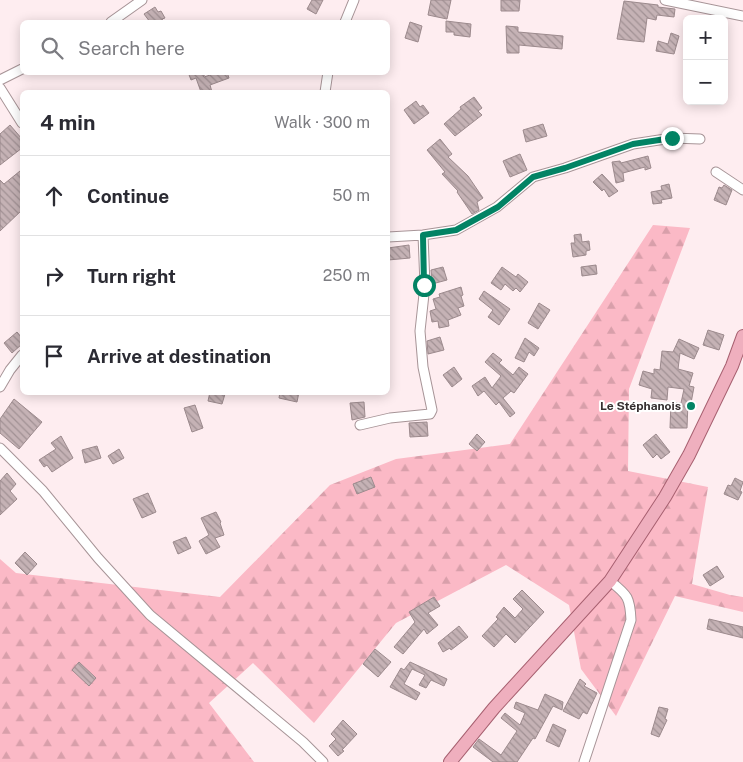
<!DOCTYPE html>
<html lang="en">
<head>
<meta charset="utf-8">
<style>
	body { margin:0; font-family:"Public Sans",sans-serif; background:#f7f7f7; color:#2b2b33 }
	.controls { position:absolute; right:15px; top:15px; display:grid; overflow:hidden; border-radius:8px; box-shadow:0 2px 12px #0003 }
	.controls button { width:45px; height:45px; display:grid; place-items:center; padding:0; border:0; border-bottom:1px solid #e1e1e2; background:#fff; color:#2b2b33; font:25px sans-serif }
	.stop { position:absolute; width:15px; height:15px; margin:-11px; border:4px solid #028364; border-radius:50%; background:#fff }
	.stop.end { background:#028364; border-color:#fff; box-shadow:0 1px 5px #0008 }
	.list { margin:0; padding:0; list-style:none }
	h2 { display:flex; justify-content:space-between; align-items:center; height:65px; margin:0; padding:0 20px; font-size:21px }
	h2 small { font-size:16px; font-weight:400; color:#7c7c81 }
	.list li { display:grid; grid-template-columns:32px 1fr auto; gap:15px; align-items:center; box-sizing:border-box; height:80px; padding:0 20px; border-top:1px solid #e1e1e2 }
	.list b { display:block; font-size:19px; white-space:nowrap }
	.list em { font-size:16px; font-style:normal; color:#7c7c81 }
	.icon { flex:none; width:28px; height:28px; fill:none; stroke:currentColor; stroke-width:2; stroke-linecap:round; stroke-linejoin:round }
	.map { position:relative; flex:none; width:743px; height:762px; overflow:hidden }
	.search { position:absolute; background:#fff; box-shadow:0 2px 12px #0003; left:20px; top:20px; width:370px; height:55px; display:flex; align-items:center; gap:12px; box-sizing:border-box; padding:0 18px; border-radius:8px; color:#7c7c81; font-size:19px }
	.panel { position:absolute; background:#fff; box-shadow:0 2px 12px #0003; left:20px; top:90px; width:370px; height:305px; border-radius:8px }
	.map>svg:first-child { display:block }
</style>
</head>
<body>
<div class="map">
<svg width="743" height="762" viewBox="0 0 743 762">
	<defs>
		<pattern id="forest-firs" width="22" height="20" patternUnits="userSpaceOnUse" patternTransform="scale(1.25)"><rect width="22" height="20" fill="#fbb9c6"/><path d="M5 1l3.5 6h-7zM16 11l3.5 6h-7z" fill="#d89faa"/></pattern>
		<pattern id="building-back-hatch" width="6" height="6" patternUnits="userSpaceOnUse" patternTransform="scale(1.25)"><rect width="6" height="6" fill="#c5b2b5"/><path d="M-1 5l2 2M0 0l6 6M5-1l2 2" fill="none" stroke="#a19194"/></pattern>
	</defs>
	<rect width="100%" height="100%" fill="#feedf0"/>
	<!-- forest -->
	<path fill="url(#forest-firs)" d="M 653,225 L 690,228 L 629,389 L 628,471 L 708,487 L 692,584 L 730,595 L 743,597 L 743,612 L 675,596 L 616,716 L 581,669 L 569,605 L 506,565 L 396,623 L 314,723 L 253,663 L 209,703 L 254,762 L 0,762 L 0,559 L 16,573 L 220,597 L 330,485 L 396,459 L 510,444 Z"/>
	<!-- building -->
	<path fill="url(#building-back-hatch)" stroke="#9c8a8d" d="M 312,0 L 323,0 L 316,14 L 307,9 Z
		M 431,0 L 451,0 L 447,19 L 428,15 Z
		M 501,0 L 520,0 L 519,11 L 501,11 Z
		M 624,1 L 658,5 L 658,7 L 675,9 L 674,17 L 657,15 L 656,20 L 647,18 L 644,42 L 617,39 Z
		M 155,7 L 158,12 L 161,11 L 165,18 L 162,19 L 164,22 L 150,22 L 144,14 Z
		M 446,21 L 471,24 L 470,37 L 454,35 L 454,32 L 446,32 Z
		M 410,22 L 422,26 L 418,42 L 405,38 Z
		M 506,26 L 518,27 L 518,32 L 563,36 L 562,49 L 519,45 L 519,53 L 507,53 Z
		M 671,33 L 679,36 L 674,54 L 656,51 L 658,41 L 668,44 Z
		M 188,72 L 210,72 L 203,76 L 204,77 L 219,72 L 227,72 L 229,78 L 210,85 L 212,92 L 201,92 L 196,78 L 191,80 Z
		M 474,97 L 482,108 L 478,111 L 482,115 L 455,136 L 444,124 L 461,109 L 460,107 Z
		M 416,101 L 420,107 L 423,105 L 429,113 L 414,124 L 404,110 Z
		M 543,124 L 547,136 L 526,142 L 523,130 Z
		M 10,125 L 22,139 L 22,148 L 0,165 L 0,134 Z
		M 440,139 L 452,154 L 448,157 L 468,176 L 483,198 L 477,202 L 479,210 L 472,214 L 457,192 L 458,191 L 442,174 L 445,172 L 427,150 Z
		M 520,154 L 527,170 L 510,177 L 503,161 Z
		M 648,156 L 651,168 L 645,170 L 645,167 L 623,173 L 624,181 L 616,183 L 612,162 L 620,161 L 621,163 Z
		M 20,171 L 22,174 L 22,210 L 0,231 L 0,180 L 4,184 Z
		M 602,174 L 618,191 L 609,197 L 604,189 L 602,191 L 593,182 Z
		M 669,184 L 672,198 L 661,200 L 662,203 L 653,204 L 651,192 L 662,190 L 661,186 Z
		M 724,185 L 732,190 L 726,205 L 714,200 L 719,187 L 722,188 Z
		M 581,234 L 582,242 L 589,241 L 590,250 L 586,251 L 586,255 L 573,257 L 571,243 L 575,243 L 574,235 Z
		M 409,245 L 410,258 L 388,260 L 388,248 Z
		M 596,265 L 597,274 L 582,276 L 581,267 Z
		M 443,267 L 447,280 L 432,284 L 431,270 Z
		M 502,267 L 516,277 L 518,274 L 528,282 L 520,292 L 516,288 L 513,291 L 505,284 L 501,290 L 491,283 Z
		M 461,287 L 463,295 L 461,296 L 464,306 L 458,308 L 461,315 L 448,320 L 449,326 L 439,328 L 438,321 L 432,322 L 430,311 L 436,309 L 433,299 L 440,297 L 439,294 Z
		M 484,291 L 510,309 L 499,325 L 488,317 L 493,310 L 479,299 Z
		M 539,303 L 550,310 L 538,329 L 528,323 Z
		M 708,330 L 724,335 L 719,350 L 703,345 Z
		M 17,332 L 22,338 L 22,344 L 12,353 L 4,343 Z
		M 440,337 L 444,350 L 428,354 L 427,341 Z
		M 525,338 L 539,348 L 534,356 L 529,352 L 524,362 L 515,358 Z
		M 679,339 L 699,348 L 694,359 L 680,353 L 678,369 L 693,373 L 689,386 L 694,387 L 691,403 L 688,402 L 687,428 L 670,428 L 671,402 L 681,403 L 684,389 L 668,387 L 667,400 L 651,398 L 652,389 L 639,385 L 643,371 L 654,374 L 654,369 L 660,370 L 662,351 L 673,352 Z
		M 493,353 L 502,360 L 499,363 L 513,375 L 519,367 L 528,374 L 514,393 L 511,391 L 503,398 L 515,413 L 510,417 L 499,402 L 496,405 L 484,391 L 478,396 L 472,386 L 485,377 L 492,388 L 501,376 L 485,362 Z
		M 454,367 L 462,379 L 452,387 L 443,375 Z
		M 210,392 L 225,394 L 222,404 L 208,401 Z
		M 280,392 L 299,392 L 297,402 L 279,398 Z
		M 14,399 L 42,422 L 19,449 L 0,433 L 0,419 Z
		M 364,402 L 365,417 L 352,420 L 350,403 Z
		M 195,405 L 203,428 L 192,432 L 184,408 Z
		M 427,422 L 428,436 L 410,437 L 409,423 Z
		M 477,434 L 485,442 L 477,451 L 469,444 Z
		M 656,434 L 670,452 L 661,459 L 657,454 L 653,458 L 643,445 Z
		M 61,436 L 73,458 L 52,472 L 47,465 L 44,467 L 39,460 L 56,449 L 51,443 Z
		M 97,446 L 101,458 L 85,463 L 82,450 Z
		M 119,449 L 124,458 L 113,464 L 108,456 Z
		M 7,473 L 16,484 L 10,491 L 17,499 L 0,515 L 0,481 Z
		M 371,477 L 375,487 L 357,494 L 353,484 Z
		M 735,478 L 743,482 L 740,491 L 742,492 L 738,500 L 724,494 L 728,485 L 731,486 Z
		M 148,493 L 156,512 L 142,518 L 133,499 Z
		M 216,512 L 221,522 L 220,523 L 224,535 L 215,538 L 220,547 L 206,554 L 199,541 L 209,535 L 201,518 Z
		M 186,537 L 191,548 L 178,554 L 173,542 Z
		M 25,552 L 37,564 L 27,575 L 15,563 Z
		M 717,566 L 724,577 L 710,586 L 703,575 Z
		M 522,590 L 544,612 L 515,643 L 506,634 L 494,647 L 482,636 L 498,619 L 496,617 L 504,607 L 515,618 L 523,609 L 513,599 Z
		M 434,597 L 440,606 L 428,613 L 438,625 L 427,634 L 424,629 L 403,654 L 394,647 L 415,622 L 409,612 Z
		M 709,619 L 743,627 L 743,638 L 707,629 Z
		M 459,626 L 468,637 L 451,650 L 450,648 L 443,652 L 438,643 Z
		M 375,649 L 391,662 L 378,677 L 363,664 Z
		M 79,662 L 96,678 L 89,686 L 72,670 Z
		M 410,662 L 447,679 L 444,686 L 431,680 L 426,688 L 419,685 L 425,675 L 412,669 L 404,684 L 420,693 L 416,700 L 390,687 L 401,668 L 404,670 Z
		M 580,679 L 586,684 L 584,686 L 597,693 L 587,714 L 583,712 L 579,719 L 563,711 Z
		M 545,694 L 563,702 L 562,710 L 553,706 L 535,739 L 533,738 L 517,762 L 493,762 L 473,747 L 479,739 L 501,755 L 517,731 L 501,718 L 505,713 L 520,725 L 525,713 L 514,708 L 516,702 L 538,710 Z
		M 659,707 L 668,709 L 665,719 L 667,720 L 659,737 L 651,734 Z
		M 343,720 L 357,734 L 342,750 L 344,751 L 338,756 L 329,746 L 336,739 L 331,734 Z
		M 553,724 L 566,730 L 559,747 L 546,741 Z"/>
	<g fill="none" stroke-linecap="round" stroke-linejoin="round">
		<defs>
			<path id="minor" d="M 665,0 L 743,16
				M 111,22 L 142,0
				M 345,22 L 354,0
				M 0,80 L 22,69
				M 0,88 L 22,123
				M 325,92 L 328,72
				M 716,172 L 743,190
				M 388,237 L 423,235 L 456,230 L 497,207 L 533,177 L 565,168 L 633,144 L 672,138 L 700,139
				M 0,387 L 10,370 L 22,355
				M 360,425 L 390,418 L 430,414 L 432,410 L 423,367 L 420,331 L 425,285 L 423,235
				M 0,448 L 43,491 L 98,558 L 150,615 L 303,742 L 323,762
				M 584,762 L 631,620 C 630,598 628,595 610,581"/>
			<path id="primary" d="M 450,762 L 494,708 L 610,581 L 665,497 L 689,455 L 732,366 L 743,336"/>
		</defs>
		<!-- minor casing -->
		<use href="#minor" stroke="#a79497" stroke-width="11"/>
		<!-- primary casing -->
		<use href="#primary" stroke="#a76070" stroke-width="14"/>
		<!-- minor -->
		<use href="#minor" stroke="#fff" stroke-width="9"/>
		<!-- primary -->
		<use href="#primary" stroke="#efafbe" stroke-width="12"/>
	</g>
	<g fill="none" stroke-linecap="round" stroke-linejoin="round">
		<!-- route -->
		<path stroke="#028364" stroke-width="6" d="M 424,285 L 423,235 L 456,230 L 498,207 L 533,177 L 565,168 L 633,144 L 672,138"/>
	</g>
	<!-- markers -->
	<circle fill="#028364" stroke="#fff" stroke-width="2" cx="691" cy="406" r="5"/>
	<g text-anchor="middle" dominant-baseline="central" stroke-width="4" stroke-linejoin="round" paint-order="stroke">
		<!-- poi labels -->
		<g font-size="12" font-weight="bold" fill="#362f30" stroke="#fff" text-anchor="end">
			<text x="681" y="406">Le Stéphanois</text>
		</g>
	</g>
</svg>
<div class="controls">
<button>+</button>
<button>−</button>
</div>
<div class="stop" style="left:424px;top:285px"></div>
<div class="stop end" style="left:672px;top:138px"></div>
<div class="search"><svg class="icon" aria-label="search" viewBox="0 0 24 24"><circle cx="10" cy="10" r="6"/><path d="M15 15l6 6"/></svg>Search here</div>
<section class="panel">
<h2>4 min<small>Walk · 300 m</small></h2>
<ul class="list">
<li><svg class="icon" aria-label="ahead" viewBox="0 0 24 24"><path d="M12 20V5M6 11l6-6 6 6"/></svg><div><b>Continue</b></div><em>50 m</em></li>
<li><svg class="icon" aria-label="right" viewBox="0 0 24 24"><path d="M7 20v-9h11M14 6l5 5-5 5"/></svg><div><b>Turn right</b></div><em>250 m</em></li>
<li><svg class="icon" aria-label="arrive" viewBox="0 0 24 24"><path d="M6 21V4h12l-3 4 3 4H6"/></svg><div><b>Arrive at destination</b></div></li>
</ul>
</section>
</div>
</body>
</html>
